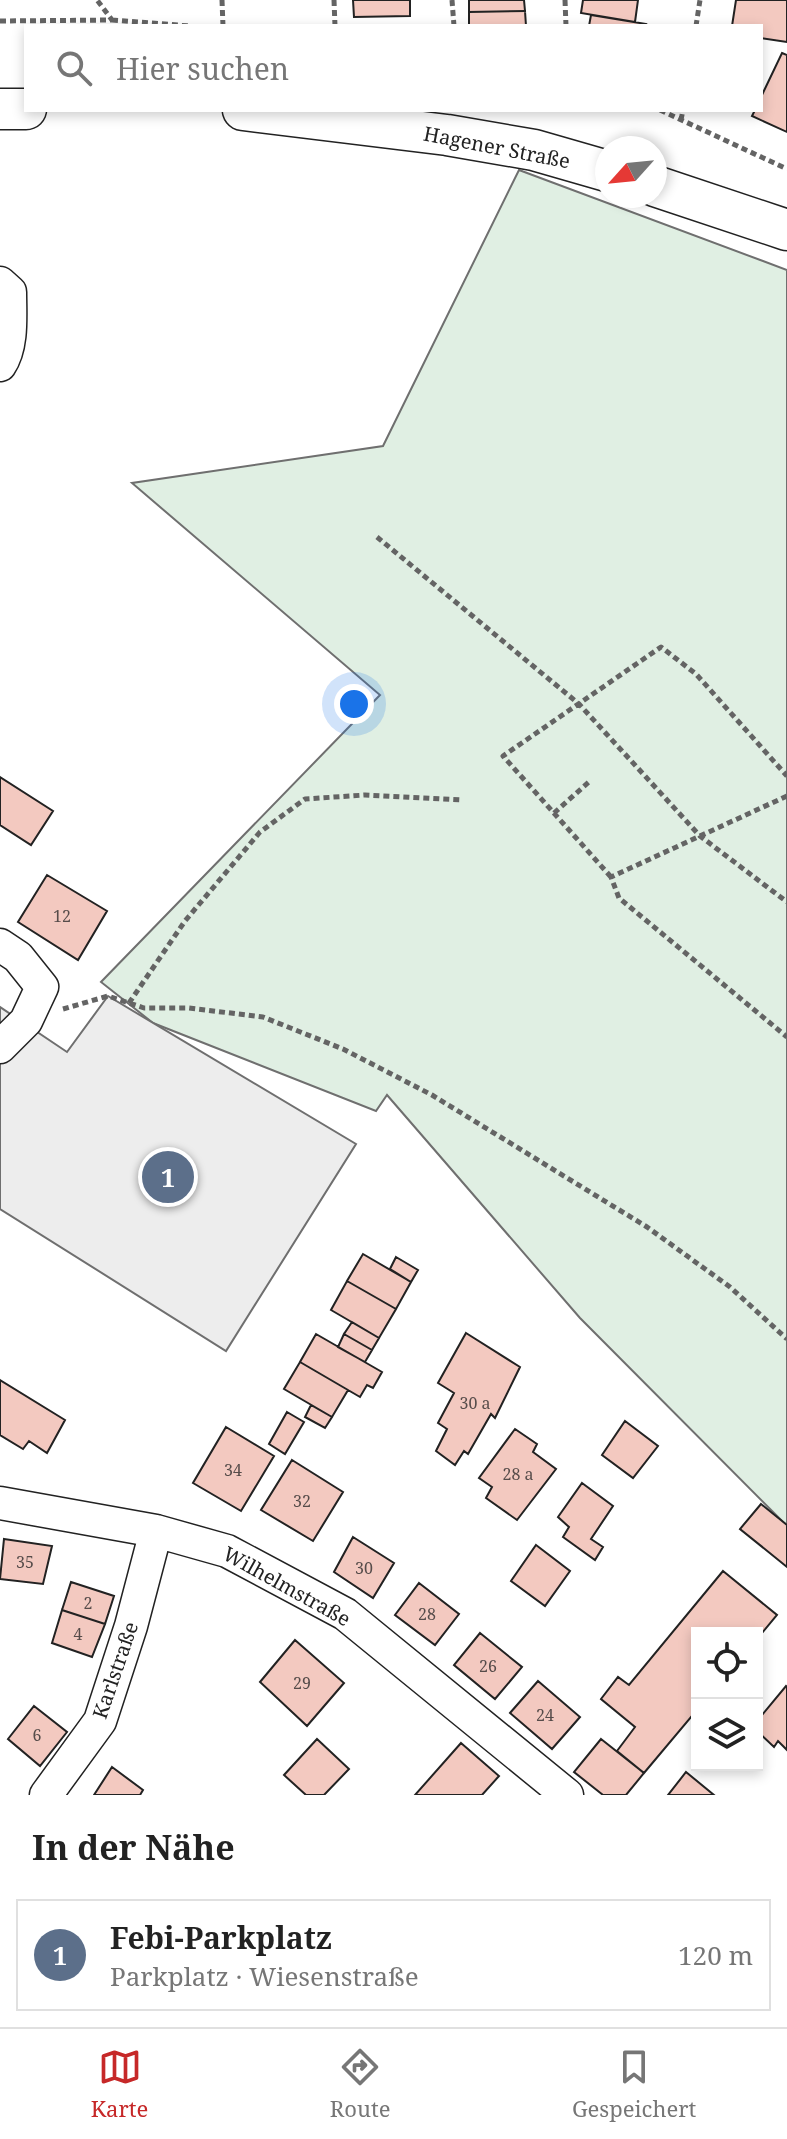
<!DOCTYPE html>
<html lang="de">
<head>
<meta charset="utf-8">
<style>
	body { margin:0; font-family:"Noto Serif",serif; background:#f6f6f6; color:#222 }
	.controls { position:absolute; right:24px; bottom:24px; display:grid; overflow:hidden; border-radius:0px; box-shadow:0 4px 12px #0003 }
	.controls button { width:72px; height:72px; display:grid; place-items:center; padding:0; border:0; border-bottom:2px solid #e0e0e0; background:#fff; color:#222; font:40px sans-serif }
	.compass { position:absolute; left:595px; top:136px; width:72px; height:72px; border-radius:50%; background:#fff; box-shadow:0 4px 12px #0003; rotate:243deg }
	.you { position:absolute; left:354px; top:704px; width:28px; height:28px; margin:-20px; border:6px solid #fff; border-radius:50%; background:#1a73e8; box-shadow:0 0 0 12px #1a73e833 }
	.badge { display:grid; place-items:center; width:52px; height:52px; border-radius:50%; background:#c62828; color:#fff; font-size:26px; font-weight:700 }
	.pin { position:absolute; translate:-50% -50%; border:4px solid #fff; box-shadow:0 2px 8px #0006 }
	.list { margin:0; padding:0; list-style:none }
	h2 { display:flex; justify-content:space-between; align-items:center; height:104px; margin:0; padding:0 32px; font-size:34px }
	h2 small { font-size:26px; font-weight:400; color:#767676 }
	.list li { display:grid; grid-template-columns:52px 1fr auto; gap:24px; align-items:center; box-sizing:border-box; height:112px; margin:0 16px 16px; padding:0 16px; border:2px solid #e0e0e0; border-radius:0px }
	.list b { display:block; font-size:30px; white-space:nowrap }
	.list p { margin:0; font-size:26px; white-space:nowrap; color:#767676 }
	.list em { font-size:26px; font-style:normal; color:#767676 }
	.icon { flex:none; width:44px; height:44px; fill:none; stroke:currentColor; stroke-width:2; stroke-linecap:round; stroke-linejoin:round }
	.map { position:relative; flex:none; width:787px; height:1795px; overflow:hidden }
	.search { position:absolute; background:#fff; box-shadow:0 4px 12px #0003; left:24px; right:24px; top:24px; height:88px; display:flex; align-items:center; gap:20px; box-sizing:border-box; padding:0 28px; border-radius:0px; color:#767676; font-size:30px }
	.sheet { height:232px; background:#fff }
	nav { display:flex; justify-content:space-around; align-items:center; box-sizing:border-box; height:112px; border-top:2px solid #e0e0e0; background:#fff; font-size:22px; color:#767676 }
	nav a { display:grid; justify-items:center; gap:4px }
	nav .on { color:#c62828 }
	.map>svg:first-child { display:block }
</style>
</head>
<body>
<div class="map">
<svg width="787" height="1795" viewBox="0 0 787 1795">
	<rect width="100%" height="100%" fill="#fff"/>
	<!-- green -->
	<path fill="#e0efe3" stroke="#6f6f6f" stroke-width="2" d="M 519,170 L 787,270 L 787,1526 L 580,1318 L 387,1095 L 376,1111 L 153,1023 L 101,982 L 380,695 L 132,483 L 383,446 Z"/>
	<!-- parking -->
	<path fill="#ededed" stroke="#6f6f6f" stroke-width="2" d="M 108,996 L 356,1144 L 226,1351 L 0,1209 L 0,1007 L 67,1052 Z"/>
	<!-- building -->
	<path fill="#f3c9c0" stroke="#222" stroke-width="2" d="M 353,0 L 410,0 L 410,16 L 354,17 Z
		M 469,0 L 524,0 L 525,11 L 469,12 Z
		M 583,0 L 638,0 L 635,22 L 581,13 Z
		M 736,0 L 787,0 L 787,42 L 761,38 L 761,26 L 732,26 Z
		M 525,11 L 526,26 L 469,26 L 469,12 Z
		M 591,15 L 646,24 L 645,26 L 589,26 Z
		M 782,53 L 787,55 L 787,132 L 752,116 L 755,110 L 761,110 L 761,97 Z
		M 0,777 L 53,811 L 31,845 L 0,825 Z
		M 47,875 L 107,911 L 78,960 L 18,922 Z
		M 363,1254 L 411,1282 L 396,1309 L 347,1281 Z
		M 396,1257 L 418,1270 L 411,1282 L 390,1269 Z
		M 347,1281 L 396,1309 L 379,1338 L 331,1310 Z
		M 352,1322 L 379,1338 L 372,1350 L 344,1334 Z
		M 466,1333 L 520,1367 L 495,1418 L 491,1414 L 468,1454 L 464,1451 L 455,1465 L 436,1451 L 447,1429 L 438,1423 L 454,1393 L 438,1383 Z
		M 316,1334 L 382,1372 L 373,1388 L 367,1385 L 360,1397 L 300,1362 Z
		M 344,1334 L 372,1350 L 365,1362 L 338,1347 Z
		M 300,1362 L 348,1390 L 332,1417 L 284,1389 Z
		M 0,1380 L 65,1420 L 47,1453 L 29,1441 L 23,1449 L 0,1435 Z
		M 311,1405 L 332,1417 L 325,1428 L 305,1417 Z
		M 287,1412 L 304,1422 L 285,1454 L 269,1444 Z
		M 625,1421 L 658,1446 L 633,1478 L 602,1455 Z
		M 226,1427 L 274,1456 L 241,1511 L 193,1483 Z
		M 515,1429 L 537,1444 L 533,1452 L 556,1469 L 517,1520 L 486,1498 L 492,1487 L 479,1478 Z
		M 292,1460 L 343,1492 L 313,1541 L 261,1510 Z
		M 582,1483 L 613,1506 L 591,1539 L 603,1547 L 595,1560 L 563,1537 L 569,1527 L 558,1517 Z
		M 761,1504 L 787,1525 L 787,1567 L 740,1529 Z
		M 353,1537 L 394,1563 L 373,1598 L 334,1572 Z
		M 4,1539 L 52,1546 L 43,1584 L 0,1579 Z
		M 536,1545 L 570,1571 L 545,1606 L 511,1581 Z
		M 723,1571 L 777,1615 L 757,1639 L 757,1633 L 697,1633 L 697,1710 L 644,1773 L 617,1751 L 635,1727 L 601,1699 L 618,1677 L 629,1685 Z
		M 71,1582 L 114,1596 L 105,1624 L 62,1610 Z
		M 419,1583 L 459,1614 L 435,1645 L 395,1615 Z
		M 62,1610 L 105,1624 L 92,1657 L 52,1643 Z
		M 480,1633 L 522,1667 L 495,1699 L 454,1665 Z
		M 295,1640 L 344,1683 L 307,1726 L 260,1682 Z
		M 538,1681 L 580,1717 L 552,1749 L 510,1713 Z
		M 786,1686 L 787,1687 L 787,1750 L 778,1741 L 774,1747 L 757,1731 L 757,1721 Z
		M 34,1706 L 67,1732 L 40,1766 L 8,1739 Z
		M 317,1739 L 349,1769 L 324,1795 L 306,1795 L 284,1775 Z
		M 601,1739 L 644,1773 L 626,1795 L 603,1795 L 574,1772 Z
		M 461,1743 L 499,1776 L 482,1795 L 415,1795 Z
		M 112,1767 L 143,1790 L 140,1795 L 94,1795 Z
		M 686,1772 L 714,1795 L 668,1795 Z"/>
	<g fill="none" stroke-linecap="round" stroke-linejoin="round">
		<defs>
			<path id="minor" d="M 0,283 L 10,292 C 10,315 13,346 0,365
				M 0,945 L 18,957 L 42,987 L 26,1021 L 0,1047
				M 0,1503 L 156,1531 L 227,1551 L 345,1614 L 567,1795
				M 46,1795 L 100,1721 L 131,1626 L 156,1531"/>
			<path id="major" d="M 0,109 L 26,109
				M 243,110 L 447,135 L 534,150 L 607,171
				M 655,186 L 787,230"/>
		</defs>
		<!-- minor casing -->
		<use href="#minor" stroke="#222" stroke-width="35"/>
		<!-- major casing -->
		<use href="#major" stroke="#222" stroke-width="43"/>
		<!-- path -->
		<path stroke="#646464" stroke-width="5" stroke-dasharray="6 4" stroke-linecap="butt" d="M 222,0 L 223,26
			M 334,0 L 335,26
			M 452,0 L 454,26
			M 565,0 L 566,26
			M 112,20 L 190,26
			M 0,21 L 112,20 L 97,0
			M 696,26 L 700,0
			M 660,110 L 787,169
			M 681,120 L 683,110
			M 377,537 L 579,704 L 700,836 L 787,902
			M 787,796 L 611,877 L 619,898 L 787,1037
			M 554,813 L 590,781
			M 611,877 L 503,756 L 661,647 L 696,674 L 787,776
			M 129,1003 L 185,921 L 260,832 L 305,799 L 365,795 L 462,800
			M 63,1009 L 108,996 L 144,1008 L 189,1008 L 263,1017 L 343,1049 L 432,1095 L 647,1227 L 730,1287 L 787,1339"/>
		<!-- minor -->
		<use href="#minor" stroke="#fff" stroke-width="32"/>
		<!-- major -->
		<use href="#major" stroke="#fff" stroke-width="40"/>
	</g>
	<g text-anchor="middle" dominant-baseline="central" stroke-width="6" stroke-linejoin="round" paint-order="stroke">
		<!-- number labels -->
		<g font-size="16" fill="#564c4a">
			<text x="62" y="916">12</text>
			<text x="475" y="1403">30 a</text>
			<text x="233" y="1470">34</text>
			<text x="518" y="1474">28 a</text>
			<text x="302" y="1501">32</text>
			<text x="25" y="1562">35</text>
			<text x="364" y="1568">30</text>
			<text x="88" y="1603">2</text>
			<text x="427" y="1614">28</text>
			<text x="78" y="1634">4</text>
			<text x="488" y="1666">26</text>
			<text x="302" y="1683">29</text>
			<text x="545" y="1715">24</text>
			<text x="37" y="1735">6</text>
		</g>
		<!-- street labels -->
		<g font-size="20" fill="#222" stroke="#fff">
			<text transform="translate(497 147) rotate(11)">Hagener Straße</text>
			<text transform="translate(287 1586) rotate(29)">Wilhelmstraße</text>
			<text transform="translate(115 1670) rotate(-71)">Karlstraße</text>
		</g>
	</g>
</svg>
<div class="controls">
<button><svg class="icon" aria-label="locate" viewBox="0 0 24 24"><circle cx="12" cy="12" r="6"/><path d="M12 2v4M12 18v4M2 12h4M18 12h4"/></svg></button>
<button><svg class="icon" aria-label="layers" viewBox="0 0 24 24"><path d="M12 4l9 5-9 5-9-5zM3 14l9 5 9-5"/></svg></button>
</div>
<svg class="compass" viewBox="-18 -18 36 36"><path d="M0-13l5 13h-10z" fill="#e53935"/><path d="M0 13l5-13h-10z" fill="#767676"/></svg>
<div class="you"></div>
<div class="pin badge" style="left:168px;top:1177px;background:#5c6f8a">1</div>
<div class="search"><svg class="icon" aria-label="search" viewBox="0 0 24 24"><circle cx="10" cy="10" r="6"/><path d="M15 15l6 6"/></svg>Hier suchen</div>
</div>
<section class="sheet">
<h2>In der Nähe<small></small></h2>
<ul class="list">
<li><span class="badge" style="background:#5c6f8a">1</span><div><b>Febi-Parkplatz</b><p>Parkplatz · Wiesenstraße</p></div><em>120 m</em></li>
</ul>
</section>
<nav>
<a class="on"><svg class="icon" aria-label="map" viewBox="0 0 24 24"><path d="M3 6l6-2 6 2 6-2v14l-6 2-6-2-6 2zM9 4v14M15 6v14"/></svg>Karte</a>
<a><svg class="icon" aria-label="directions" viewBox="0 0 24 24"><path d="M12 3l9 9-9 9-9-9zM9 14v-3h6M13 9l2 2-2 2"/></svg>Route</a>
<a><svg class="icon" aria-label="saved" viewBox="0 0 24 24"><path d="M7 4h10v16l-5-4-5 4z"/></svg>Gespeichert</a>
</nav>
</body>
</html>
